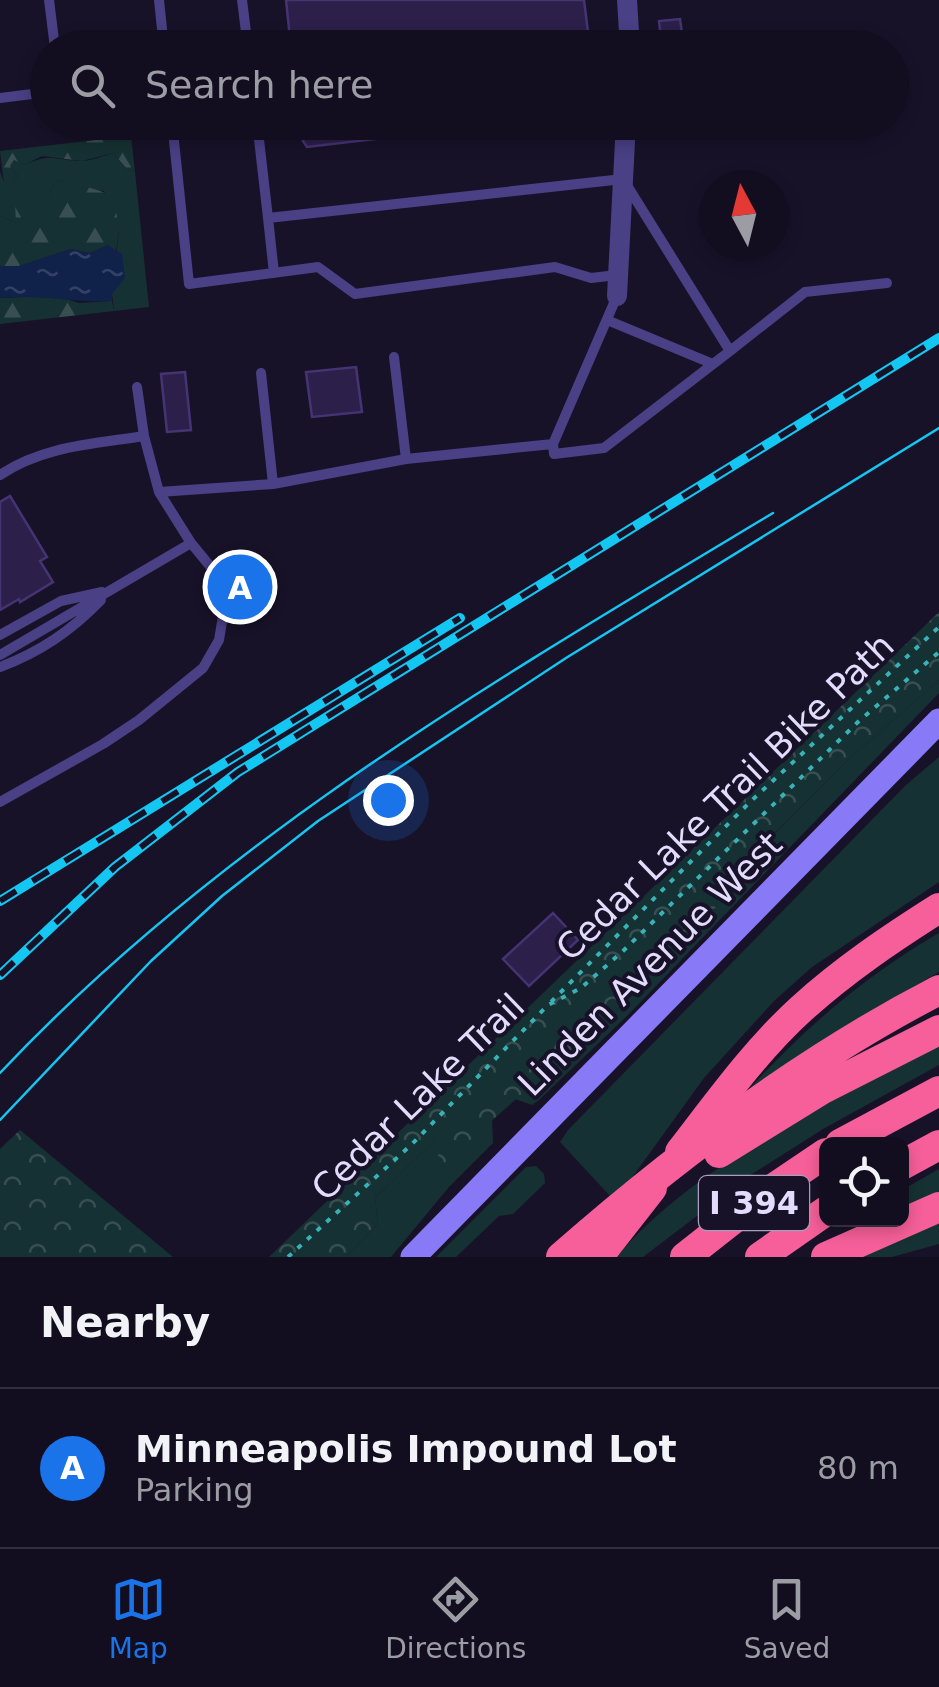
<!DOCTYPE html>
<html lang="en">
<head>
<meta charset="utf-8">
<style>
	body { margin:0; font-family:"DejaVu Sans",sans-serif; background:#1b1728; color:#f1f3f6 }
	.controls { position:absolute; right:30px; bottom:30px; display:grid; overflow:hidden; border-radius:15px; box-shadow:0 5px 15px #0003 }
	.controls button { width:90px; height:90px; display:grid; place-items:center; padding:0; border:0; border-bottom:2px solid #312e3d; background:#120e1f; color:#f1f3f6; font:50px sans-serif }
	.compass { position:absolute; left:699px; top:170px; width:90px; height:90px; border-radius:50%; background:#120e1f; box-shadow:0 5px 15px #0003; rotate:353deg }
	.you { position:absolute; left:388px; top:800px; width:35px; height:35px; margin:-25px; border:8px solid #fff; border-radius:50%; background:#1a73e8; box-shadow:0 0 0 15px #1a73e833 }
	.badge { display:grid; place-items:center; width:65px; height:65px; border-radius:50%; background:#1a73e8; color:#fff; font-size:32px; font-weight:700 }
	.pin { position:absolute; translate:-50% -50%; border:5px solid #fff; box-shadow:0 2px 10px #0006 }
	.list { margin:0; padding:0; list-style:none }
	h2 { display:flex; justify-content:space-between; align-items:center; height:130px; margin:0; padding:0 40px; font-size:42px }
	h2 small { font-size:32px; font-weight:400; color:#9c9ca4 }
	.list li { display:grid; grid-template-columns:65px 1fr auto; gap:30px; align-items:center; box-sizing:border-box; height:160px; padding:0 40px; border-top:2px solid #312e3d }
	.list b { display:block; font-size:38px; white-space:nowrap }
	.list p { margin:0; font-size:32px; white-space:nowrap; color:#9c9ca4 }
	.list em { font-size:32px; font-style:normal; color:#9c9ca4 }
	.icon { flex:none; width:55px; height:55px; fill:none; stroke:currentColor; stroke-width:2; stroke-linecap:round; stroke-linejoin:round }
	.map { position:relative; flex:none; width:939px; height:1257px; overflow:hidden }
	.search { position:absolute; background:#120e1f; box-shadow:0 5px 15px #0003; left:30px; right:30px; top:30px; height:110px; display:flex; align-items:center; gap:25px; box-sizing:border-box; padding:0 35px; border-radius:55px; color:#9c9ca4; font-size:38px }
	.sheet { height:290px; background:#120e1f }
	nav { display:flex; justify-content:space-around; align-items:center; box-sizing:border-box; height:140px; border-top:2px solid #312e3d; background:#120e1f; font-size:28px; color:#9c9ca4 }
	nav a { display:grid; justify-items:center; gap:5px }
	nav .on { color:#1a73e8 }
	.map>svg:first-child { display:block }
</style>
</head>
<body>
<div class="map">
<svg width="939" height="1257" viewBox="0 0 939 1257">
	<defs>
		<pattern id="forest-firs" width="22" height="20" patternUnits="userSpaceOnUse" patternTransform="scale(2.5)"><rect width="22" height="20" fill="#163133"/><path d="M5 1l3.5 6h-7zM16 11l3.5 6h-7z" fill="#384e51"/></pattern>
		<pattern id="park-crowns" width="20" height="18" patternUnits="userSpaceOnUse" patternTransform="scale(2.5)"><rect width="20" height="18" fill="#163133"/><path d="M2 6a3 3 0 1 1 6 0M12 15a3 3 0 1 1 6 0" fill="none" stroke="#384e51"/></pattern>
		<pattern id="water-ripples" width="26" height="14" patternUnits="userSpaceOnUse" patternTransform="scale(2.5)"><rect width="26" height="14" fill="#10214a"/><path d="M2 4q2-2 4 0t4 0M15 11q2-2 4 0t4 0" fill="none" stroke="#334165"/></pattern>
	</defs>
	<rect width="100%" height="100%" fill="#181229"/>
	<!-- green -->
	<path fill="#163133" d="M 113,153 L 127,169 L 135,172 L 149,307 L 114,311 L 112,294 L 119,230 L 104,191 L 89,190 L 61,180 L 53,185 L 47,202 L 16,223 L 0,216 L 0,171 L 4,183 L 13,183 L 18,176 L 10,166 L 14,160 L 24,165 C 50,153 55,160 80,161 C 91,161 103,156 113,153 Z
		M 939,680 L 939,693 L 627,1016 L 539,1100 L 532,1105 L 515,1099 L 616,1010 L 717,906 L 715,893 L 849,759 Z
		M 939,757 L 939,882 L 812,967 L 774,1001 L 704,1078 L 631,1179 L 610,1196 L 560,1142 L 568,1130 L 906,785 Z
		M 939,933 L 939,972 L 838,1030 L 749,1089 C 806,1027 866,975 939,933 Z
		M 939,1045 L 939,1065 L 823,1129 L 752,1174 L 643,1257 L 617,1257 C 691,1167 835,1098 939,1045 Z
		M 492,1118 L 493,1143 L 449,1187 L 391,1257 L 345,1257 L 378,1224 L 375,1198 L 437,1138 L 441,1166 Z
		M 536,1166 L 544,1174 L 545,1183 L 513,1214 L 499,1216 L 456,1257 L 436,1257 L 526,1167 Z
		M 939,1169 L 939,1194 L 902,1211 L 902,1190 Z
		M 939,1222 L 939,1244 L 892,1257 L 858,1257 Z"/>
	<!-- forest -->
	<path fill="url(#forest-firs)" d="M 131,136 L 135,172 L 127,169 L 113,153 L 82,161 L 42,156 L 24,165 L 14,160 L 10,166 L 18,176 L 13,183 L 4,184 L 0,151 Z
		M 61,180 C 78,186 100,188 114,198 L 119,230 L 116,251 L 108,245 L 90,253 L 71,249 L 19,266 L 0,266 L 0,216 L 16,223 L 15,203 L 30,193 L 47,201 L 53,185 Z
		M 56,296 L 79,303 L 112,301 L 114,311 L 0,324 L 0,298 Z"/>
	<!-- park -->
	<path fill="url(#park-crowns)" d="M 939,612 L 939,680 L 849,759 L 715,892 L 717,906 L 616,1010 L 440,1167 L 436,1139 L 375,1198 L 378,1224 L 345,1257 L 269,1257 Z
		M 20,1130 L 173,1257 L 0,1257 L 0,1149 Z"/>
	<!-- water -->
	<path fill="url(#water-ripples)" d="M 108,245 L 122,254 L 125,278 L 112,294 L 112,301 C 73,303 41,294 0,298 L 0,266 L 19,266 L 71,249 L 90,253 Z"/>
	<!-- building -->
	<path fill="#2c1f49" stroke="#453374" stroke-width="2.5" d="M 286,0 L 584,0 L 590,48 L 291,48 Z
		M 680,19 L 684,48 L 662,48 L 659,21 Z
		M 300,122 L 520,122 L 307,147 L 303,141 Z
		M 356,367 L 362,412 L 312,417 L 306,372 Z
		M 185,372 L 191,430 L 167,432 L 161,374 Z
		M 10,496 L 47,557 L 40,561 L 53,582 L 20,602 L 19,599 L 0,610 L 0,502 Z
		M 553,913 L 578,940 L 529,986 L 503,959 Z"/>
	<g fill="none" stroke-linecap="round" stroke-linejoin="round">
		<!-- path -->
		<path stroke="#38b2b6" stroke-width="4" stroke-dasharray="5 8" stroke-linecap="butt" d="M 551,1002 L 750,802 L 939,627
			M 288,1257 L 411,1145 L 548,1005 L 581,988 L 622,952 L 859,721 L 939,652"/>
		<!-- lane -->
		<path stroke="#494085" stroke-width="10" d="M 49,0 L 55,48
			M 159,0 L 164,48
			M 242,0 L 248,48
			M 0,98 L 48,92
			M 172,122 L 189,284 L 318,267 L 355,294 L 555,267 L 591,278 L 617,275
			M 257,122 L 268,218 L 623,179 L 730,351 L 604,448 L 554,454 L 553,444
			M 268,218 L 274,273
			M 607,320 L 713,364
			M 730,351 L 805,292 L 887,283
			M 394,357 L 406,459
			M 261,373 L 273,484
			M 137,387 L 144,436 L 159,492
			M 553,444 L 617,296
			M 0,475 C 43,446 93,444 144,436
			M 0,635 L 61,601 L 102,592
			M 0,655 L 191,543
			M 0,667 C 40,652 71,631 101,600
			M 0,802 L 103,744 L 139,720 L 203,668 L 219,640 L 225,604 L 219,577 L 191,543 L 159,492 L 273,484 L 406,459 L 553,444"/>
		<!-- street -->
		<path stroke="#494085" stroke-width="20" d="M 627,0 L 630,48
			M 617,296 L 626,122"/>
		<!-- secondary -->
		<path stroke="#8879f7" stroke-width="25" d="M 413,1257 L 939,721"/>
		<!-- highway -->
		<path stroke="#f65f99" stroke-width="30" d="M 840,1144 L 939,1091
			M 680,1152 C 718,1103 755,1051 801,1009 C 844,970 890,939 939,908
			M 902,1165 L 939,1145
			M 598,1257 L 652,1188
			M 685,1257 L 765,1194 L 826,1153
			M 760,1257 L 826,1211
			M 826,1257 L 939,1207"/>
		<!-- tram -->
		<path stroke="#14c7f2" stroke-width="2.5" d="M 0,1073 C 220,839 500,677 773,513
			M 0,1120 L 151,961 L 222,896 L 318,821 L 566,658 L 939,428"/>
		<defs>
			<path id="rail" d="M 0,901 L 460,618
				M 0,975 L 115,867 L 238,772 L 939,338"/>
		</defs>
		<!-- rail casing -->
		<use href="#rail" stroke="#14c7f2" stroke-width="10"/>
		<!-- rail -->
		<use href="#rail" stroke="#181229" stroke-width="6" stroke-dasharray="19" stroke-linecap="butt"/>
		<!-- highway-bridge -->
		<path stroke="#f65f99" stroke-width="30" d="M 719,1153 L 821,1090 L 939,1030
			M 561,1257 C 677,1155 802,1061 939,990"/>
	</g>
	<g text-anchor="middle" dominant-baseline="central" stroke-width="8" stroke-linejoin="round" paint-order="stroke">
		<!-- shield labels -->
		<rect fill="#181229" stroke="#a69fbd" stroke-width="2.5" x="699" y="1176" width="110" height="54" rx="8"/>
		<g font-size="32" font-weight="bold" fill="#e3dcfd">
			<text x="754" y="1203">I 394</text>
		</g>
		<!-- street labels -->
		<g font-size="35" fill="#e3dcfd" stroke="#181229">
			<text transform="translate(725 797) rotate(-44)">Cedar Lake Trail Bike Path</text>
			<text transform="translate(650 964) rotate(-45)">Linden Avenue West</text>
			<text transform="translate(418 1097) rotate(-44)">Cedar Lake Trail</text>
		</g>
	</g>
</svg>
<div class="controls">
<button><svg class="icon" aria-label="locate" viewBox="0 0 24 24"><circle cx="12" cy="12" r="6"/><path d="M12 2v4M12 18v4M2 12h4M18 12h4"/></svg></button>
</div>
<svg class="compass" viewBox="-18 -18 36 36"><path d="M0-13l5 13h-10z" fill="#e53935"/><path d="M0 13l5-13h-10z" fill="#9c9ca4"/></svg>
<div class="you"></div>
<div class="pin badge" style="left:240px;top:587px">A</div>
<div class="search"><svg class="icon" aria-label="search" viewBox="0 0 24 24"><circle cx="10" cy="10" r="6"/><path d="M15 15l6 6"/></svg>Search here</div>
</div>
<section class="sheet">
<h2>Nearby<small></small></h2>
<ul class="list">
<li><span class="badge">A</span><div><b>Minneapolis Impound Lot</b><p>Parking</p></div><em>80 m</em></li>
</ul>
</section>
<nav>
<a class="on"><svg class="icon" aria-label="map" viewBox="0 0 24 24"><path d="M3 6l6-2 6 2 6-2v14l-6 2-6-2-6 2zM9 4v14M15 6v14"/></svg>Map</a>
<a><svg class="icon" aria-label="directions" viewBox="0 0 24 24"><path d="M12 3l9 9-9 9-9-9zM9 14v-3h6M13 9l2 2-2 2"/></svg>Directions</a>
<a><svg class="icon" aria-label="saved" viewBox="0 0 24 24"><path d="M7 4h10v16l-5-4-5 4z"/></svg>Saved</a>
</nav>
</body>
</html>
